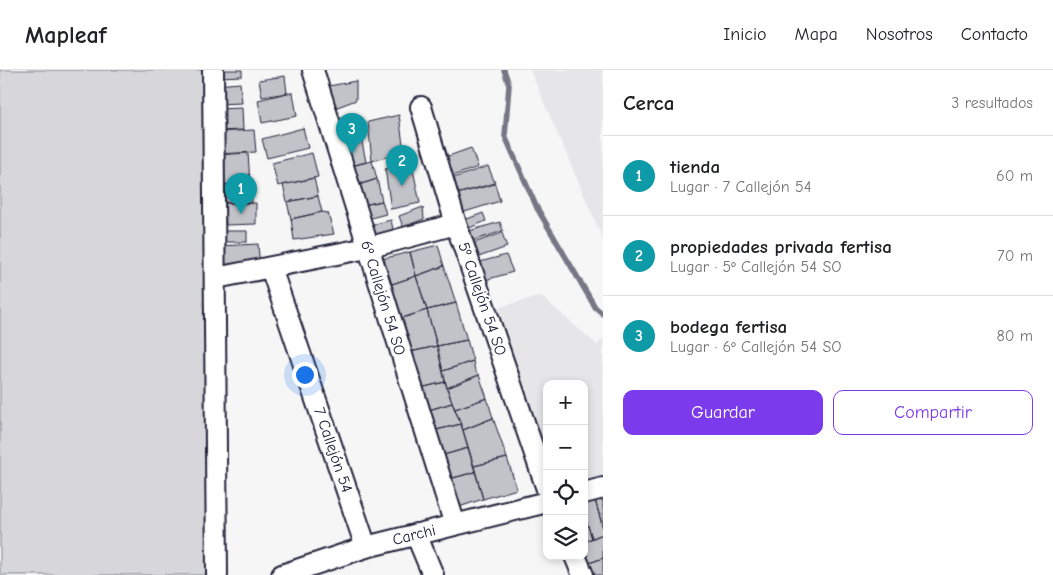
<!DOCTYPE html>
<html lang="es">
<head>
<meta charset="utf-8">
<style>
	body { margin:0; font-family:"Comic Neue",sans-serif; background:#f6f6f6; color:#202124 }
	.controls { position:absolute; right:15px; bottom:15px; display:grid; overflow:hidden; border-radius:10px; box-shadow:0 2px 8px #0003 }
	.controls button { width:45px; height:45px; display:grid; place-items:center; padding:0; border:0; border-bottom:1px solid #e0e0e0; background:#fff; color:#202124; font:25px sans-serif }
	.you { position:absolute; left:304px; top:304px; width:18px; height:18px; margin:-12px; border:4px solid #fff; border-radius:50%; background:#1a73e8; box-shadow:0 0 0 8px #1a73e833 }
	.badge { display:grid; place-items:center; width:32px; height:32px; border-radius:50%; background:#7c3aed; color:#fff; font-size:16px; font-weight:700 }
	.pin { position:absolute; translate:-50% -41px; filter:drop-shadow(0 1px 2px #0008) }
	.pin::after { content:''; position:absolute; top:26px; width:18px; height:15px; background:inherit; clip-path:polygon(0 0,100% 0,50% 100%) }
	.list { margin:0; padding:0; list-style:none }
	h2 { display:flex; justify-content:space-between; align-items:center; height:65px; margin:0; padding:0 20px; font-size:21px }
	h2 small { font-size:16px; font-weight:400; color:#757577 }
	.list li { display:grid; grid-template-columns:32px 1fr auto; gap:15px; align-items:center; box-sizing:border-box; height:80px; padding:0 20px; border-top:1px solid #e0e0e0 }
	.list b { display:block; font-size:19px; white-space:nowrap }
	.list p { margin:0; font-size:16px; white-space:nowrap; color:#757577 }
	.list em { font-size:16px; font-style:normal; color:#757577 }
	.actions { display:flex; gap:10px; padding:15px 20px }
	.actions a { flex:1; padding:11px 0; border:1px solid #7c3aed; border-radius:10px; text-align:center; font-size:18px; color:#7c3aed }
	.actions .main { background:#7c3aed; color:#fff }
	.icon { flex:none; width:28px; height:28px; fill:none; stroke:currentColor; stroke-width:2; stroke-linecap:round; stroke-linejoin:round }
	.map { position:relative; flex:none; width:603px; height:505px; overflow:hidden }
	header { display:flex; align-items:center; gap:30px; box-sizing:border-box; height:70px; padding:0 25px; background:#fff; border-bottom:1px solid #e0e0e0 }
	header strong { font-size:24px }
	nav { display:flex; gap:28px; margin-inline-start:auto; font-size:18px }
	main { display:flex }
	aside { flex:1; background:#fff }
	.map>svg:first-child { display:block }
</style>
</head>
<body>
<header>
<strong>Mapleaf</strong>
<nav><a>Inicio</a><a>Mapa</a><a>Nosotros</a><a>Contacto</a></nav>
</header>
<main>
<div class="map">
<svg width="603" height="505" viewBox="0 0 603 505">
	<rect width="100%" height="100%" fill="#f6f6f7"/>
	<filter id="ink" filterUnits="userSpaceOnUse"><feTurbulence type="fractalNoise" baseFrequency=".02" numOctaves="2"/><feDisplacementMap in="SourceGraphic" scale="10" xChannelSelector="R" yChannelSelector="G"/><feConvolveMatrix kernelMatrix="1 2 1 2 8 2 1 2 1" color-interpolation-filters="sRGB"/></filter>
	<g filter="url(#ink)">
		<!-- built -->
		<path fill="#e6e6e9" d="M 530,0 L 603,0 L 603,169 Z
			M 541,226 L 597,275 L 603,268 L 603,407 L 584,412 L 584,314 L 547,314 L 547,405 L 492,239 Z"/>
		<!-- green -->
		<path fill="#d7d7db" stroke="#7c7c8b" d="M 0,0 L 209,0 L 215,505 L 0,505 Z"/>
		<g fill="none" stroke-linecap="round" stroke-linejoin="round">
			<!-- stream -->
			<path stroke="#767685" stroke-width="5.5" d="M 504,0 L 509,15 L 505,66 L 537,138 L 595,237 L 603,244"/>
		</g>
		<!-- building -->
		<path fill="#c2c2c9" stroke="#22223b" d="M 219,0 L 242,0 L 242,6 L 219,7 Z
			M 285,6 L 287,23 L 262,27 L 259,10 Z
			M 356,11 L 356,30 L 335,38 L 329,16 Z
			M 240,13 L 242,33 L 218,34 L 216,15 Z
			M 287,23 L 293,23 L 297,46 L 262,53 L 258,30 Z
			M 242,38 L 243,60 L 218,61 L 216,39 Z
			M 399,45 L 404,82 L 372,91 L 368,52 Z
			M 356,48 L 361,67 L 336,76 L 329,55 Z
			M 303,58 L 308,78 L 267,88 L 262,69 Z
			M 254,60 L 256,82 L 217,84 L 217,62 Z
			M 361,67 L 366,92 L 343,98 L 336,76 Z
			M 471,78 L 478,97 L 447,108 L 440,89 Z
			M 248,83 L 250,113 L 218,115 L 216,85 Z
			M 312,83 L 318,107 L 278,116 L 272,93 Z
			M 411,90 L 420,133 L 391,139 L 385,99 Z
			M 372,91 L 377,109 L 349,118 L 343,98 Z
			M 488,96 L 495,113 L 453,125 L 448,110 Z
			M 314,108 L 318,126 L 287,132 L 283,115 Z
			M 377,109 L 382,131 L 354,137 L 349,118 Z
			M 495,114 L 500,131 L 458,144 L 453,125 Z
			M 251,115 L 252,133 L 225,133 L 226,116 Z
			M 318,126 L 322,142 L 291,149 L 287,132 Z
			M 382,131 L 386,144 L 359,151 L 354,137 Z
			M 225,133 L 256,133 L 256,154 L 226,155 Z
			M 423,137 L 424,149 L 403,157 L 399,146 Z
			M 322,142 L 328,143 L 334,164 L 294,170 L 291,149 Z
			M 483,143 L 486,151 L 462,161 L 459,152 Z
			M 391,150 L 395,168 L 372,173 L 367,156 Z
			M 500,152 L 503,161 L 466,173 L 462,163 Z
			M 221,161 L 247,161 L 247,172 L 221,172 Z
			M 502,163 L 507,177 L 473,189 L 468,175 Z
			M 258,174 L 260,199 L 220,202 L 219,176 Z
			M 438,175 L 444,196 L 416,206 L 410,182 Z
			M 410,182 L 416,206 L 383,217 L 374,191 Z
			M 506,185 L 513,202 L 482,211 L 476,193 Z
			M 444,196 L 456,233 L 427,240 L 416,206 Z
			M 416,206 L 427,240 L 390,252 L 383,217 Z
			M 456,233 L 467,270 L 437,276 L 427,240 Z
			M 427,240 L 437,276 L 401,284 L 390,252 Z
			M 467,270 L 473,291 L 443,301 L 437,276 Z
			M 437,276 L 445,312 L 412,320 L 401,284 Z
			M 473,291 L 475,301 L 479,305 L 447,318 L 443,301 Z
			M 479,305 L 487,328 L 455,339 L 447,318 Z
			M 445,312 L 452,333 L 419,343 L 412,320 Z
			M 487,328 L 493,348 L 463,360 L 455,339 Z
			M 452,333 L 461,354 L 428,362 L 419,343 Z
			M 493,348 L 507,388 L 474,396 L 463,360 Z
			M 461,354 L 468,378 L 433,388 L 428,362 Z
			M 468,378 L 475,402 L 442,411 L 437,387 Z
			M 507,388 L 517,419 L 483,429 L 474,396 Z
			M 475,402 L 483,429 L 450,440 L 442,411 Z
			M 603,428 L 603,458 L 595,430 Z
			M 595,430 L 603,458 L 603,464 L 592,468 L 584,444 L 584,433 Z
			M 584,444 L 592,468 L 584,472 Z
			M 603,464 L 603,488 L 581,496 L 584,486 L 584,472 Z
			M 603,488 L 603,505 L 586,505 L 581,496 Z"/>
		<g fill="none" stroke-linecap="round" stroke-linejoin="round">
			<defs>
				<path id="minor" d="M 213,0 L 217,505
					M 313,0 L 455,455
					M 421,37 L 456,154 L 547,419
					M 271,198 L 366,477
					M 216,208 L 367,178 L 456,154
					M 584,423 L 603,418
					M 416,464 L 433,505
					M 575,486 L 583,505
					M 282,505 L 366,477 L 547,432"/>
			</defs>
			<!-- minor casing -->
			<use href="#minor" stroke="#22223b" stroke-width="24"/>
			<!-- minor -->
			<use href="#minor" stroke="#fff" stroke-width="20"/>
		</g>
	</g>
	<g text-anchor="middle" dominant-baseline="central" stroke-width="4.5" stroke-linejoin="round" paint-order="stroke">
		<!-- street labels -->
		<g font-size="16" fill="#22223b" stroke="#fff">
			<text transform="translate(383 228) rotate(73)">6º Callejón 54 SO</text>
			<text transform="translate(482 229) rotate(71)">5º Callejón 54 SO</text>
			<text transform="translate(333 380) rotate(71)">7 Callejón 54</text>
			<text transform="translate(414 465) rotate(-14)">Carchi</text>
		</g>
	</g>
</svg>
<div class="controls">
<button>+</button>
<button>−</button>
<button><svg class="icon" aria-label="locate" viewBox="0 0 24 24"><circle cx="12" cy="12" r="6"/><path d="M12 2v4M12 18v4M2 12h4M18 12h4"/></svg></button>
<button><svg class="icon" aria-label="layers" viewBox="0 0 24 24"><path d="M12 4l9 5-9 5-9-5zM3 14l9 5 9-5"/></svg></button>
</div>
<div class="you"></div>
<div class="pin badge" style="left:241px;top:144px;background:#0f9aa8">1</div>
<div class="pin badge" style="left:402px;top:116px;background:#0f9aa8">2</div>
<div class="pin badge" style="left:352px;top:84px;background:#0f9aa8">3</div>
</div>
<aside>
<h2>Cerca<small>3 resultados</small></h2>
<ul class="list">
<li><span class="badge" style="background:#0f9aa8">1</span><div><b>tienda</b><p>Lugar · 7 Callejón 54</p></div><em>60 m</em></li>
<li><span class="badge" style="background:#0f9aa8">2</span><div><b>propiedades privada fertisa</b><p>Lugar · 5º Callejón 54 SO</p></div><em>70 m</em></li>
<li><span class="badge" style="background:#0f9aa8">3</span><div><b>bodega fertisa</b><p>Lugar · 6º Callejón 54 SO</p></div><em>80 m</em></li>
</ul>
<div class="actions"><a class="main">Guardar</a><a>Compartir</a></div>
</aside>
</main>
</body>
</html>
